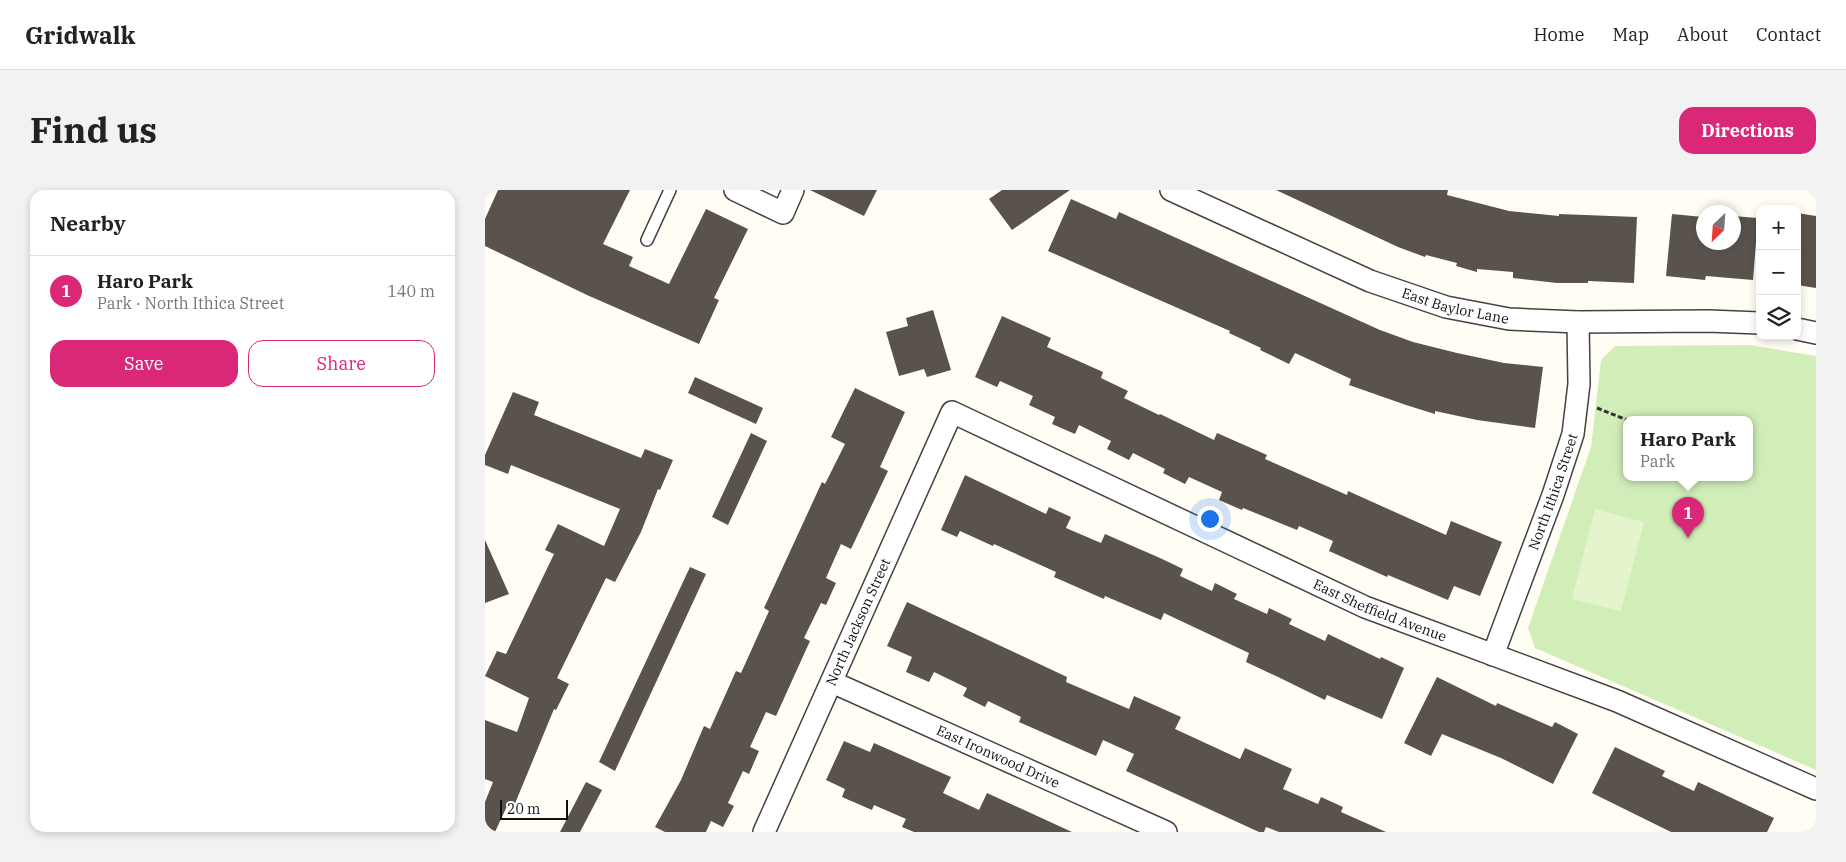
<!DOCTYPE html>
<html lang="en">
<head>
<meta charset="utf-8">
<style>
	body { margin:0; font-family:"IBM Plex Serif",serif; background:#f2f2f2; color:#222 }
	.controls { position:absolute; right:15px; top:15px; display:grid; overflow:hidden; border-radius:10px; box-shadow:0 2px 8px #0003 }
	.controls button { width:45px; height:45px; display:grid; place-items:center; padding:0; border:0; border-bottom:1px solid #e0e0e0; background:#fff; color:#222; font:25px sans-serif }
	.compass { position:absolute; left:1211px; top:15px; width:45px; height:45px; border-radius:50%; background:#fff; box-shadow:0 2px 8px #0003; rotate:205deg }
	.scale { position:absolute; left:15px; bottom:12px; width:68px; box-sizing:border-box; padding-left:5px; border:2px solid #101010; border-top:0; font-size:14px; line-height:18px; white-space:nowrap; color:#101010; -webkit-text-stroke:4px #fff; paint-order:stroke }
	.you { position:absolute; left:724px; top:328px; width:18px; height:18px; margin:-12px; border:4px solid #fff; border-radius:50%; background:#1a73e8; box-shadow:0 0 0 8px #1a73e833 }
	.badge { display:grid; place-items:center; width:32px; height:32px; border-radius:50%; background:#db2777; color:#fff; font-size:16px; font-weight:700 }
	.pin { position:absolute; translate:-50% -41px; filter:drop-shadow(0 1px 2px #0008) }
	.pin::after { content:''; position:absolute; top:26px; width:18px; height:15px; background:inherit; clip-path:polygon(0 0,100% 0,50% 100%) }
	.popup { position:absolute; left:1138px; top:226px; width:130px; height:65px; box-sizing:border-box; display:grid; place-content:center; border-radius:10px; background:#fff; filter:drop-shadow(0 1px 4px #0005); font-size:16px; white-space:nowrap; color:#767676 }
	.popup b { font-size:19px; color:#222 }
	.popup::after { content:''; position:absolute; left:50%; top:100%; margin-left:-10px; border:10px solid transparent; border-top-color:#fff }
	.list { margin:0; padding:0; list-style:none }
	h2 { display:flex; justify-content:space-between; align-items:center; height:65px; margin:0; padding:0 20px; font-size:21px }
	h2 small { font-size:16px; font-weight:400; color:#767676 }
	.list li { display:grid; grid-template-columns:32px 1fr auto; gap:15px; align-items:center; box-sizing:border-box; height:70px; padding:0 20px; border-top:1px solid #e0e0e0 }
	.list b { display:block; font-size:19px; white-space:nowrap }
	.list p { margin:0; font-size:16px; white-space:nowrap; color:#767676 }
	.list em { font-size:16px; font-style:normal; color:#767676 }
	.actions { display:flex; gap:10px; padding:15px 20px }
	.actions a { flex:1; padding:11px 0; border:1px solid #db2777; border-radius:15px; text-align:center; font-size:18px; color:#db2777 }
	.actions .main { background:#db2777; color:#fff }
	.icon { flex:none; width:28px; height:28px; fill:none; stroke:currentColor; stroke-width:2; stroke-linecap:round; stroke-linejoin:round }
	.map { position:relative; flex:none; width:1331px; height:642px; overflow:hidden; border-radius:15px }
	header { display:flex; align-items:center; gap:30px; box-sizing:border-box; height:70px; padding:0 25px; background:#fff; border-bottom:1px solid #e0e0e0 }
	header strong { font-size:24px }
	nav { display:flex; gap:28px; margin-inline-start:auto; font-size:18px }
	.intro { display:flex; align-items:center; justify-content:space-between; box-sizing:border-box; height:120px; padding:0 30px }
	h1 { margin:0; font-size:35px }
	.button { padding:12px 22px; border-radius:15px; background:#db2777; color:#fff; font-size:18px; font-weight:700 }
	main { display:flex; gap:30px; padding:0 30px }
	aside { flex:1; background:#fff; border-radius:15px; box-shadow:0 2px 8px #0003 }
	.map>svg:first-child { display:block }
</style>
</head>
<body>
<header>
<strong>Gridwalk</strong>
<nav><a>Home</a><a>Map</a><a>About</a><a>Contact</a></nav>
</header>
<div class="intro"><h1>Find us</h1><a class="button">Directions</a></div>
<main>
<aside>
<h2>Nearby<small></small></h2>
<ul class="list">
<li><span class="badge">1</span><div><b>Haro Park</b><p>Park · North Ithica Street</p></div><em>140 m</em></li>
</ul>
<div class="actions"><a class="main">Save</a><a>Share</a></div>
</aside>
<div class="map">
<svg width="1331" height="642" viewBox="0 0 1331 642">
	<rect width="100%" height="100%" fill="#fffdf4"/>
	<!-- green -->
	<path fill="#d1eeb9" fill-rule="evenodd" d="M 1265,155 L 1331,166 L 1331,580 L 1050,458 L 1043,438 L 1106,257 L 1116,170 L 1130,156 ZM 1142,229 L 1264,229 L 1264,287 L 1142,287 Z"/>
	<!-- pitch -->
	<path fill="#e4f4cc" d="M 1110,319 L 1159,332 L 1136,421 L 1087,409 Z"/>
	<!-- building -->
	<path fill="#5a524c" d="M 13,0 L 145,0 L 118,54 L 148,67 L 144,76 L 184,94 L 221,19 L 263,39 L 229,108 L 234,110 L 214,154 L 102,105 L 0,56 L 0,29 Z
		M 325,0 L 392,0 L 379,26 Z
		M 517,0 L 585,0 L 527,40 L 504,9 Z
		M 791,0 L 963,0 L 962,5 L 1024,21 L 1074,26 L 1074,24 L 1152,27 L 1149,93 L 1103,91 L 1103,93 L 1072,93 L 1028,88 L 1028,82 L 992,79 L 992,82 L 971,76 L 972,73 L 941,65 L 940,67 L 913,57 Z
		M 586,9 L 631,29 L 634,22 L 895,140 L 928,152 L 972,163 L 1019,173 L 1058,177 L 1050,238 L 992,230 L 950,221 L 950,224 L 921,215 L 864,195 L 866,189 L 810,163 L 804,174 L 775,160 L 776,158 L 744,143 L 745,141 L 563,61 Z
		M 1312,23 L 1331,26 L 1331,98 L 1312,95 Z
		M 1187,24 L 1218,27 L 1218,52 L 1248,52 L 1248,26 L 1273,28 L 1268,90 L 1221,86 L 1220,90 L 1181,86 Z
		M 448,120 L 466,180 L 442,187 L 439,179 L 414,186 L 401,142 L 423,136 L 421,128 Z
		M 517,126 L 566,148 L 562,157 L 618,182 L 616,188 L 643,201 L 639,208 L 674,225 L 675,224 L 729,250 L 732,243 L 782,265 L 780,269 L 862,305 L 863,301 L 961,345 L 966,331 L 1017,352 L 995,406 L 969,396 L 963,410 L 903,385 L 902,387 L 844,361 L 848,351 L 814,336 L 812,340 L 758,318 L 757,320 L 734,310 L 737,302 L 704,287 L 700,294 L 678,283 L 680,279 L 648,263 L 644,270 L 622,259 L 626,251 L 594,235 L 590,244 L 567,234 L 570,227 L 544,215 L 548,206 L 515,191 L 512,197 L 490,187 Z
		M 210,187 L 278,218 L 271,234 L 203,203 Z
		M 370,198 L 420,222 L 395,277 L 403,281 L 366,359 L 356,354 L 341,388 L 351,393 L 341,415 L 336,413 L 319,448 L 325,451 L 291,526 L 281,522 L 265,557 L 274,561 L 264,584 L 258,581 L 243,613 L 249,616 L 238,637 L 226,631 L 221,642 L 180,642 L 170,637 L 196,590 L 219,536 L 225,539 L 251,481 L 256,483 L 284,421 L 279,418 L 337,292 L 340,294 L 360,254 L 346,247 Z
		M 28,202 L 54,212 L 49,225 L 156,268 L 160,259 L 188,270 L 175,300 L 173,299 L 156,342 L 130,392 L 121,388 L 72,488 L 84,494 L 71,520 L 69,519 L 29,616 L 23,614 L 10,642 L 0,642 L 0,612 L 8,592 L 0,589 L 0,530 L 32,542 L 44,508 L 0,486 L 12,461 L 21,464 L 69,364 L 60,360 L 73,334 L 119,356 L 135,319 L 26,275 L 23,284 L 0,275 L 0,265 Z
		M 266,243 L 282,251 L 243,335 L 227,327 Z
		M 480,285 L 561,324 L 564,317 L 586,327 L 581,338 L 616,353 L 620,344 L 675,368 L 698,379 L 695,386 L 727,401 L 730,393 L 752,404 L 749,409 L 782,424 L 784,418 L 807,429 L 804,434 L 840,451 L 843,444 L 895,469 L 896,467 L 919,478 L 897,529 L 842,505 L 840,510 L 791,486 L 761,472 L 764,463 L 679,423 L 676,430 L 620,406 L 619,409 L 569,387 L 571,382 L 509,354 L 508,356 L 475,341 L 472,347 L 456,340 Z
		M 0,350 L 24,404 L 0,413 Z
		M 205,377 L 221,384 L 130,581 L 114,572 Z
		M 422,412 L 582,487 L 581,492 L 644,519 L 649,506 L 696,527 L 690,539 L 755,569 L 760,558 L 807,579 L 798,599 L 833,614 L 836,607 L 858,617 L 856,622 L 901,642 L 794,642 L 781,637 L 779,642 L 774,642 L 641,581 L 649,564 L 618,550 L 611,566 L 534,532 L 536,527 L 503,511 L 500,517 L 478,506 L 482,498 L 449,482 L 444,492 L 421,482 L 427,467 L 402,456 Z
		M 952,487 L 1011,516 L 1012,513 L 1067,537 L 1070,532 L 1093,544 L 1068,594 L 1016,568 L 957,544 L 946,566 L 919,553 Z
		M 359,551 L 385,562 L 389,553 L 466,587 L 458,603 L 494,620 L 502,603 L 587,642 L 429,642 L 417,637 L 421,629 L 389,615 L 387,620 L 357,607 L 360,599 L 341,590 Z
		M 1130,557 L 1180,581 L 1177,586 L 1209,601 L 1213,592 L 1289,628 L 1282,642 L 1186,642 L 1107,603 Z
		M 101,592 L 117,600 L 95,642 L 75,642 Z"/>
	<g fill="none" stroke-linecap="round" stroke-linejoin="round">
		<defs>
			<path id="lane" d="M 162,50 L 185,0"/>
			<g id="street">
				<path d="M 250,0 L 298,23 L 308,0"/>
				<path id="s1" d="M 686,0 L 885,91 L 961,117 L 1024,129 L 1093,132 L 1223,131 L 1275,133"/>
				<path d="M 1312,139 L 1331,143"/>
				<path id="s2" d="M 1008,465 L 1068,305 L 1088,244 L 1094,194 L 1093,132"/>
				<path id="s3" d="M 347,492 L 681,642"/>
				<path id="s4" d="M 279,642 L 467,222 L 880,417 L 1132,511 L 1331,599"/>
			</g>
		</defs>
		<!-- lane casing -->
		<use href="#lane" stroke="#434343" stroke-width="14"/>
		<!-- street casing -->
		<use href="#street" stroke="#434343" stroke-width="24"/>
		<!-- path -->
		<path stroke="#323232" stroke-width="3" stroke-dasharray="5 2.5" stroke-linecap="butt" d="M 1112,218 L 1142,230"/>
		<!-- lane -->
		<use href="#lane" stroke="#fff" stroke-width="11"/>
		<!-- street -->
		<use href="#street" stroke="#fff" stroke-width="21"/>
	</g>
	<g text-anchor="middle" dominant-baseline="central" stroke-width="5" stroke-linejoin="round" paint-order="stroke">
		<!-- street labels -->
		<g font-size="14" fill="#101010" stroke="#fff">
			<text stroke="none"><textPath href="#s1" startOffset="308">East Baylor Lane</textPath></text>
			<text stroke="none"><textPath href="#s2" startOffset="174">North Ithica Street</textPath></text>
			<text stroke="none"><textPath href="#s4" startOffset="932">East Sheffield Avenue</textPath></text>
			<text stroke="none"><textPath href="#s4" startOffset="230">North Jackson Street</textPath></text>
			<text stroke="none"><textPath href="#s3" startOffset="182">East Ironwood Drive</textPath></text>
		</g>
	</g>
</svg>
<div class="controls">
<button>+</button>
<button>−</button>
<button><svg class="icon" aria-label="layers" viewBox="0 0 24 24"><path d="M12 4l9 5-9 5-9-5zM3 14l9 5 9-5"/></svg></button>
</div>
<svg class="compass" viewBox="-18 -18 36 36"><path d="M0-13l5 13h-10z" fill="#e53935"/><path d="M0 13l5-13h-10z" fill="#767676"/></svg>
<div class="scale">20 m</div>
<div class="you"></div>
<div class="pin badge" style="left:1203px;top:348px">1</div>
<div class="popup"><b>Haro Park</b>Park</div>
</div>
</main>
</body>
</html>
